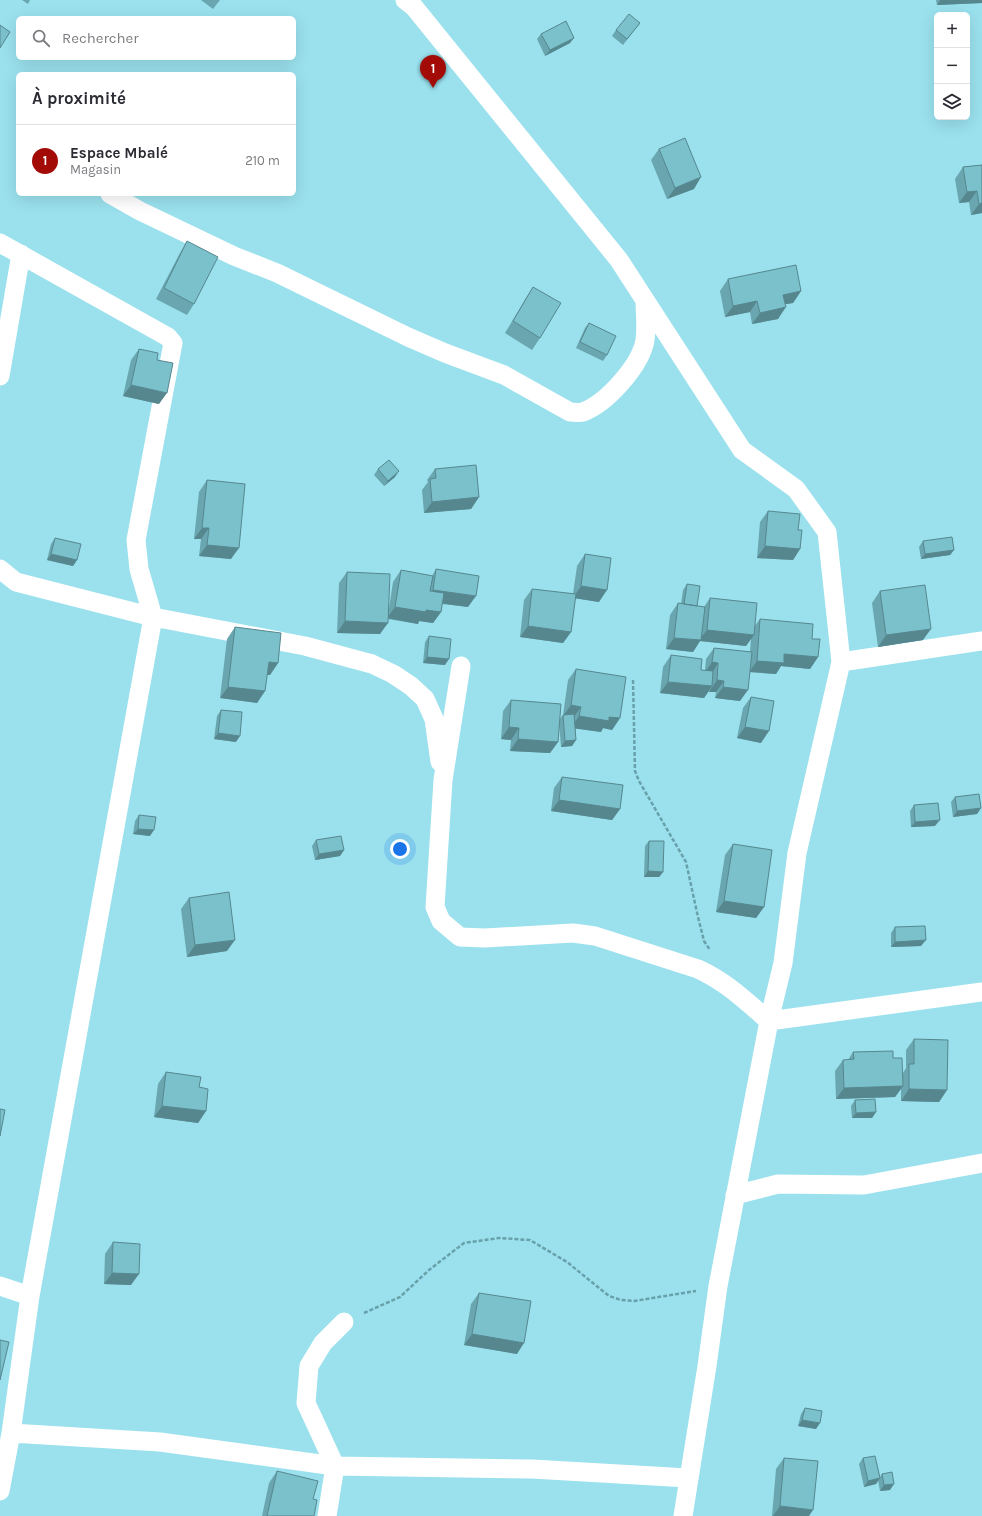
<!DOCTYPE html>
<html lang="fr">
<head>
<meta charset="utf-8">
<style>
	body { margin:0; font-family:Karla,sans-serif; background:#f7f7f7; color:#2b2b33 }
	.controls { position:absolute; right:12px; top:12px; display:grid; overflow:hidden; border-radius:6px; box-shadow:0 4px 16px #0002 }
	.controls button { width:36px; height:36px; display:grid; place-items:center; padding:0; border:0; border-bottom:1px solid #e1e1e2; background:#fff; color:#2b2b33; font:20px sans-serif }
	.you { position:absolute; left:400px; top:849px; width:14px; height:14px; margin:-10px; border:3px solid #fff; border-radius:50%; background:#1a73e8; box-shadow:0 0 0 6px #1a73e833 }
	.badge { display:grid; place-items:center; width:26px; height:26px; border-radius:50%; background:#a30b06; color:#fff; font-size:13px; font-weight:700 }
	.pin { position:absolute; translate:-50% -33px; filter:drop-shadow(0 1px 2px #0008) }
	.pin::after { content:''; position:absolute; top:21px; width:14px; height:12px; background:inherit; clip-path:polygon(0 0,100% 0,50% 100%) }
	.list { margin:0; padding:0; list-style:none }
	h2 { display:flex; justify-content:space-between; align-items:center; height:52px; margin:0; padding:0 16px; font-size:17px }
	h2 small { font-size:13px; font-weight:400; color:#7c7c81 }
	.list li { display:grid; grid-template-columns:26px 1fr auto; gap:12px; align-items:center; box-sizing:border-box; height:72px; padding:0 16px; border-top:1px solid #e1e1e2 }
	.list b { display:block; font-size:15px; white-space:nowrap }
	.list p { margin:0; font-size:13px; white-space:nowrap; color:#7c7c81 }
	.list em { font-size:13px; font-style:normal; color:#7c7c81 }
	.icon { flex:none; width:22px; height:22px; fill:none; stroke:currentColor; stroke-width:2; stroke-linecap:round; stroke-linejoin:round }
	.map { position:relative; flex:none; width:982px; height:1516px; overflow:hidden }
	.search { position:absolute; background:#fff; box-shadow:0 4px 16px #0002; left:16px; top:16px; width:280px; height:44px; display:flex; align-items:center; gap:10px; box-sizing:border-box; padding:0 14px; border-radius:6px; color:#7c7c81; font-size:15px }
	.panel { position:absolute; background:#fff; box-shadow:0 4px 16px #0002; left:16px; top:72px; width:280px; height:124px; border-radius:6px }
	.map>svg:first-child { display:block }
</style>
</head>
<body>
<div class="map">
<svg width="982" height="1516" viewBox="0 0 982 1516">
	<rect width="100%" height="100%" fill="#9ae1ed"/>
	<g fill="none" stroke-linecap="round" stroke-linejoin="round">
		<!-- path -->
		<path stroke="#68a1aa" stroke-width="2.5" stroke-dasharray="4 2" stroke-linecap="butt" d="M 633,680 L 635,771 L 639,781 L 686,862 L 698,917 L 704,941 L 710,950
			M 364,1313 L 400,1297 L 429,1270 L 464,1243 L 499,1238 L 530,1240 L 567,1262 L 609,1296 L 621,1300 L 634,1301 L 696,1291"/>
		<!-- minor -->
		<path stroke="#fff" stroke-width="19" d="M 405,0 L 414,7 L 619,260 L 742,450 L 796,489 L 827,532 L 841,662 L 797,853 L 783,963 L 769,1021 L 718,1286 L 707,1366 L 683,1516
			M 110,194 L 140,211 L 234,256 L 277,273 L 408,337 L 445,353 L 504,375 L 570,412 C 574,412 579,413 583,412 C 607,403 641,365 645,340 C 647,327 645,312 645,300
			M 0,243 L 168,337 L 173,343 L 136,540 L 139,569 L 153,617 L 30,1296 L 11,1433 L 0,1491
			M 0,376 L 21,254
			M 0,569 L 16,582 L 153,617 L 305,646 L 372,664 L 393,674 L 411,686 L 425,699 L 434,719 L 440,762
			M 841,662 L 982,641
			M 461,666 L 443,780 L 435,907 L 441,921 L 460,937 L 485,938 L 573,933 L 595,936 L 698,969 C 725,981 746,1001 769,1021 L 982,992
			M 735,1195 L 778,1184 L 864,1185 L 982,1163
			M 0,1286 L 30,1296
			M 11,1433 L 160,1442 L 335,1466 L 532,1469 L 688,1478
			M 327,1516 L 335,1466 L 306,1403 L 309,1366 L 323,1343 L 344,1322"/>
	</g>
	<!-- wall -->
	<path fill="#6aa6af" d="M 22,0 L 30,0 L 28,4 Z
		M 201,0 L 220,0 L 213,9 Z
		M 936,0 L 982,0 L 982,3 L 937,5 Z
		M 640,23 L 623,45 L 612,36 L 616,30 Z
		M 541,34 L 570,43 L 545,56 L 537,39 Z
		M 659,149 L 694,189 L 667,199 L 651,160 Z
		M 982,165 L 982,213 L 971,215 L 969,202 L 959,203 L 955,179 L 963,167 Z
		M 187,241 L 194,304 L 187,315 L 156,299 L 180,253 Z
		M 728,279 L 801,291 L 793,303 L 785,304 L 778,319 L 752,324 L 750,312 L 725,317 L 720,291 Z
		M 533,287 L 540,338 L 532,350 L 505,333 L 526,298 Z
		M 589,323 L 607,355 L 603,361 L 576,348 L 585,328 Z
		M 139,349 L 157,360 L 159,404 L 123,396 L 131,360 Z
		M 378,469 L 395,477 L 384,486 L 374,475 Z
		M 435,469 L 479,497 L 471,509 L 424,513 L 422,490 L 428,482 L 427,480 Z
		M 207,480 L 231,559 L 199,556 L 201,539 L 194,539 L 199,492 Z
		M 768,511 L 798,530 L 800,549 L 793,560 L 757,558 L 760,522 Z
		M 55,538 L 77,560 L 73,566 L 47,560 L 51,544 Z
		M 923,541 L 954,550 L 950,555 L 921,559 L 919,547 Z
		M 585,554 L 599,602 L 575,598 L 571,632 L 563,643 L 520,637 L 524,600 L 532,589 L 573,594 L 577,566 Z
		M 436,569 L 468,607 L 442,604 L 441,612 L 433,623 L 419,621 L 418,624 L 388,619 L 380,634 L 337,633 L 339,583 L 347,572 L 389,608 L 393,582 L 401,570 L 432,576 Z
		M 687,584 L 697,606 L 704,607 L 710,598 L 754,627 L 760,619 L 812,639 L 818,657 L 810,669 L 781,666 L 776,674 L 750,672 L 740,701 L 715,698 L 716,692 L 709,692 L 709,691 L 704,698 L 660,693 L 663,667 L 671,655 L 701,670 L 705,670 L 706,659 L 714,648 L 750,652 L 751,638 L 746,646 L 700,641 L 693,652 L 666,649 L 670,615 L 678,603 L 681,604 L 683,590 Z
		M 880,591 L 923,640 L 878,647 L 872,603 Z
		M 235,627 L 278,663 L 270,675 L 267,675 L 265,691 L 257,703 L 220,698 L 227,639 Z
		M 429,636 L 445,665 L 423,663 L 425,642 Z
		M 576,669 L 620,718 L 612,730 L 603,728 L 601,732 L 575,728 L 576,740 L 572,746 L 561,747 L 559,723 L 558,742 L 550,753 L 510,751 L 511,740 L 501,739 L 503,711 L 511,700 L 559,720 L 563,715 L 568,680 Z
		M 751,697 L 761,743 L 737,738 L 743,708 Z
		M 221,710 L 236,742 L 214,739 L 217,716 Z
		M 562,777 L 620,809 L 612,820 L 551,811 L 554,788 Z
		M 955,797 L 981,808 L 977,814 L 953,817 L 951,802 Z
		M 914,805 L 935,826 L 911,827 L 910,811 Z
		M 139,815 L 150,836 L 133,834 L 135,821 Z
		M 316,840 L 344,850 L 340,856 L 315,860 L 312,846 Z
		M 649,841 L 663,872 L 659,877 L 644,877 L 645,846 Z
		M 733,844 L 764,907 L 756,918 L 716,912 L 725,855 Z
		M 189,898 L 227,951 L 187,957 L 181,909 Z
		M 895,927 L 921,946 L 891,947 L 891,933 Z
		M 914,1039 L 947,1090 L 939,1102 L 901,1101 L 901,1089 L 895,1097 L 836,1099 L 835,1071 L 843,1060 L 848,1060 L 853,1052 L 893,1058 L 903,1073 L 906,1068 L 906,1050 Z
		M 166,1072 L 199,1087 L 206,1111 L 198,1123 L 154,1117 L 158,1084 Z
		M 855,1100 L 876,1112 L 872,1118 L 852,1118 L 851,1106 Z
		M 113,1242 L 131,1285 L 104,1284 L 105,1254 Z
		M 479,1293 L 517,1354 L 464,1345 L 471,1304 Z
		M 805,1408 L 816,1429 L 798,1426 L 801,1414 Z
		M 784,1458 L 809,1516 L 772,1516 L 776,1469 Z
		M 863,1458 L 880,1477 L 882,1474 L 890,1490 L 880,1491 L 878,1480 L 876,1484 L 864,1487 L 859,1464 Z
		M 277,1471 L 313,1499 L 314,1516 L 262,1516 L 269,1483 Z"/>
	<!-- shaded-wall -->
	<path fill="#56878f" d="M 940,0 L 982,0 L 982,3 L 937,5 Z
		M 574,38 L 570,43 L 545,56 L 550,50 Z
		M 701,177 L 694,189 L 667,199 L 675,188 Z
		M 977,191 L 969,202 L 959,203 L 967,192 Z
		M 982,203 L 982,213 L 971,215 L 979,204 Z
		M 801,291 L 793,303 L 775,306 L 783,295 Z
		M 757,301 L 750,312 L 725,317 L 733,306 Z
		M 786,307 L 778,319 L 752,324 L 760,313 Z
		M 131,385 L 167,393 L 159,404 L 123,396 Z
		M 399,471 L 395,477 L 384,486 L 388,481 Z
		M 479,497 L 471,509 L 424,513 L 432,502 Z
		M 202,528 L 209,528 L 201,539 L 194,539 Z
		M 207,545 L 239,548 L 231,559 L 199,556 Z
		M 765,546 L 800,549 L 793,560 L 757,558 Z
		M 954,550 L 950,555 L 921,559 L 925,554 Z
		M 51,554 L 77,560 L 73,566 L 47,560 Z
		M 581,586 L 607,590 L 599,602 L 573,598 Z
		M 433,590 L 476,596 L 468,607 L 425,601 Z
		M 395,607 L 426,610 L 441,612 L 433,623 L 419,621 L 418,624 L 387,618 Z
		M 345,621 L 388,623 L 380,634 L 337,633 Z
		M 528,626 L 571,632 L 563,643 L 520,637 Z
		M 931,629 L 923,640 L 878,647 L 886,635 Z
		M 707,630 L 754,635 L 746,646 L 700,641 L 693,652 L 666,649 L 674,638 L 699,640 Z
		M 784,654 L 818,657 L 810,669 L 781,666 L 776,674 L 749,672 L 757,661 Z
		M 427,657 L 449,659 L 445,665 L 423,663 Z
		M 269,662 L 278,663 L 270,675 L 261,674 Z
		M 712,662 L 718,663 L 711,675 L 704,674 Z
		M 717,680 L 724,681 L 716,692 L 709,692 Z
		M 668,682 L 712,686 L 704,698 L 660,693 Z
		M 228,687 L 265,691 L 257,703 L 220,698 Z
		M 723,687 L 748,690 L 740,701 L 715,698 Z
		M 571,705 L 581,707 L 573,718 L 563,716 Z
		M 579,716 L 609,717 L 620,718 L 612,730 L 603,728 L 601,732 L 571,728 Z
		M 509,727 L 519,728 L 511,740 L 501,739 Z
		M 745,727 L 769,731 L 761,743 L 737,738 Z
		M 218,733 L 240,736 L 236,742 L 214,739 Z
		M 518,739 L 558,742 L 550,753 L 510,751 Z
		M 576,740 L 572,746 L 561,747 L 565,741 Z
		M 559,800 L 620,809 L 612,820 L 551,811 Z
		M 981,808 L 977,814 L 953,817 L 957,811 Z
		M 940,820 L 935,826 L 911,827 L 915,822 Z
		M 138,829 L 154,830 L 150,836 L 133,834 Z
		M 344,850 L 340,856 L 315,860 L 319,854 Z
		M 648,871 L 663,872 L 659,877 L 644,877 Z
		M 724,901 L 764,907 L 756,918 L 716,912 Z
		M 235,940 L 227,951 L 187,957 L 195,945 Z
		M 926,940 L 921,946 L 891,947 L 895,942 Z
		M 903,1086 L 895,1097 L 836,1099 L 844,1088 Z
		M 909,1089 L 947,1090 L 939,1102 L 901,1101 Z
		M 162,1106 L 206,1111 L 198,1123 L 154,1117 Z
		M 876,1112 L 872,1118 L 852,1118 L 856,1113 Z
		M 112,1273 L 139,1274 L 131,1285 L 104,1284 Z
		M 472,1334 L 524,1343 L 517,1354 L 464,1345 Z
		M 802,1420 L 820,1423 L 816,1429 L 798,1426 Z
		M 880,1478 L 876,1484 L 864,1487 L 868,1481 Z
		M 894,1484 L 890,1490 L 880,1491 L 884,1485 Z
		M 780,1506 L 813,1510 L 809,1516 L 773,1516 Z"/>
	<!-- building -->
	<path fill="#7bc1cc" stroke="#56878f" d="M 629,14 L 640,23 L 627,39 L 616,30 Z
		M 566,21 L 574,38 L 550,50 L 541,34 Z
		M 0,25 L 10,32 L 0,48 Z
		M 685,138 L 701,177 L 675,188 L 659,149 Z
		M 982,165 L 982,203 L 979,204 L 977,191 L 967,192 L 963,167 Z
		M 187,241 L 218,257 L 194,304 L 164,288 Z
		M 796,265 L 801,291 L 783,295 L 786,307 L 760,313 L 757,301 L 733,306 L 728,279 Z
		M 533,287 L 561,303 L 540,338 L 513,321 Z
		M 589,323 L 616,336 L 607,355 L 580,342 Z
		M 139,349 L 158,353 L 157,360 L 173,363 L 167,393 L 131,385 Z
		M 389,460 L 399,471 L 388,481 L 378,469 Z
		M 476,465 L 479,497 L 432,502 L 430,479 L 436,478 L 435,469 Z
		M 207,480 L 245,484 L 239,548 L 207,545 L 209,528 L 202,528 Z
		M 768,511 L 800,514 L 798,530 L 802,530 L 800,549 L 765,546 Z
		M 952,537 L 954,550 L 925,554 L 923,541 Z
		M 55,538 L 81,544 L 77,560 L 51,554 Z
		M 585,554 L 611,558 L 607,590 L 581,586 Z
		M 436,569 L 479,576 L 476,596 L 433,590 Z
		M 401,570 L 433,576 L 430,591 L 444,593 L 441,612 L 426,610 L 426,612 L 395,607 Z
		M 347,572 L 390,574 L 388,623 L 345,621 Z
		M 687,584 L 700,586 L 697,606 L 684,604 Z
		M 925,585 L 931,629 L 886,635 L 880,591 Z
		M 532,589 L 576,594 L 571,632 L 528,626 Z
		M 710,598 L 757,603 L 754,635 L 707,630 Z
		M 678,603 L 705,607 L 701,640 L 674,638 Z
		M 760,619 L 813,624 L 812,639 L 820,639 L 818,657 L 784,654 L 784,663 L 757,661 Z
		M 235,627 L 281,633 L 278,663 L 269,662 L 265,691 L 228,687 Z
		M 429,636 L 451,639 L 449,659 L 427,657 Z
		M 714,648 L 752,652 L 748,690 L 723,687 L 724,681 L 717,680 L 718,663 L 712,662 Z
		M 671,655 L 702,659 L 701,670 L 713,671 L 712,686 L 668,682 Z
		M 576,669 L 626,677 L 620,718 L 609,717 L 609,721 L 579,716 L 581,707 L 571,705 Z
		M 751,697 L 774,701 L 769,731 L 745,727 Z
		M 511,700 L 561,704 L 558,742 L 518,739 L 519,728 L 509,727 Z
		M 221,710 L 242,712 L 240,736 L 218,733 Z
		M 574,714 L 576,740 L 565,741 L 563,715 Z
		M 562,777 L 623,785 L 620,809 L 559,800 Z
		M 979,794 L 981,808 L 957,811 L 955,797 Z
		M 938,803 L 940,820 L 915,822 L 914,805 Z
		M 139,815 L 156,817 L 154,830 L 138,829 Z
		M 341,836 L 344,850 L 319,854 L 316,840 Z
		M 649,841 L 664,841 L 663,872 L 648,871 Z
		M 733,844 L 772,850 L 764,907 L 724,901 Z
		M 229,892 L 235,940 L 195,945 L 189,898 Z
		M 925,926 L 926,940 L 895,942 L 895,927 Z
		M 914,1039 L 948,1040 L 947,1090 L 909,1089 L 909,1064 L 914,1064 Z
		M 893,1051 L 893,1058 L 902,1058 L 903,1086 L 844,1088 L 843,1060 L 854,1059 L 853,1052 Z
		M 166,1072 L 201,1077 L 199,1087 L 208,1089 L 206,1111 L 162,1106 Z
		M 875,1099 L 876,1112 L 856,1113 L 855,1100 Z
		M 0,1109 L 5,1110 L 0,1136 Z
		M 113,1242 L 140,1244 L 139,1274 L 112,1273 Z
		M 479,1293 L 531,1301 L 524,1343 L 472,1334 Z
		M 0,1340 L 9,1342 L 0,1380 Z
		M 805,1408 L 822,1411 L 820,1423 L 802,1420 Z
		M 875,1456 L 880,1478 L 868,1481 L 863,1458 Z
		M 784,1458 L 818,1461 L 813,1510 L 780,1506 Z
		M 277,1471 L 318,1481 L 313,1499 L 317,1500 L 314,1516 L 267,1516 Z
		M 892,1472 L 894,1484 L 884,1485 L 882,1474 Z"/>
</svg>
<div class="controls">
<button>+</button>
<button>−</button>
<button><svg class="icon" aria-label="layers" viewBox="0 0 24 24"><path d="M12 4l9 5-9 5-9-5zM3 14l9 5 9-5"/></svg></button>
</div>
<div class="you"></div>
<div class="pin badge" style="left:433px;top:88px">1</div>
<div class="search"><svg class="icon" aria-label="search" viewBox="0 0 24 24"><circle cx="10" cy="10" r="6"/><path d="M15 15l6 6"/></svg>Rechercher</div>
<section class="panel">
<h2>À proximité<small></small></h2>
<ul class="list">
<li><span class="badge">1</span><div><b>Espace Mbalé</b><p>Magasin</p></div><em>210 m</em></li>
</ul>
</section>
</div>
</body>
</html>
